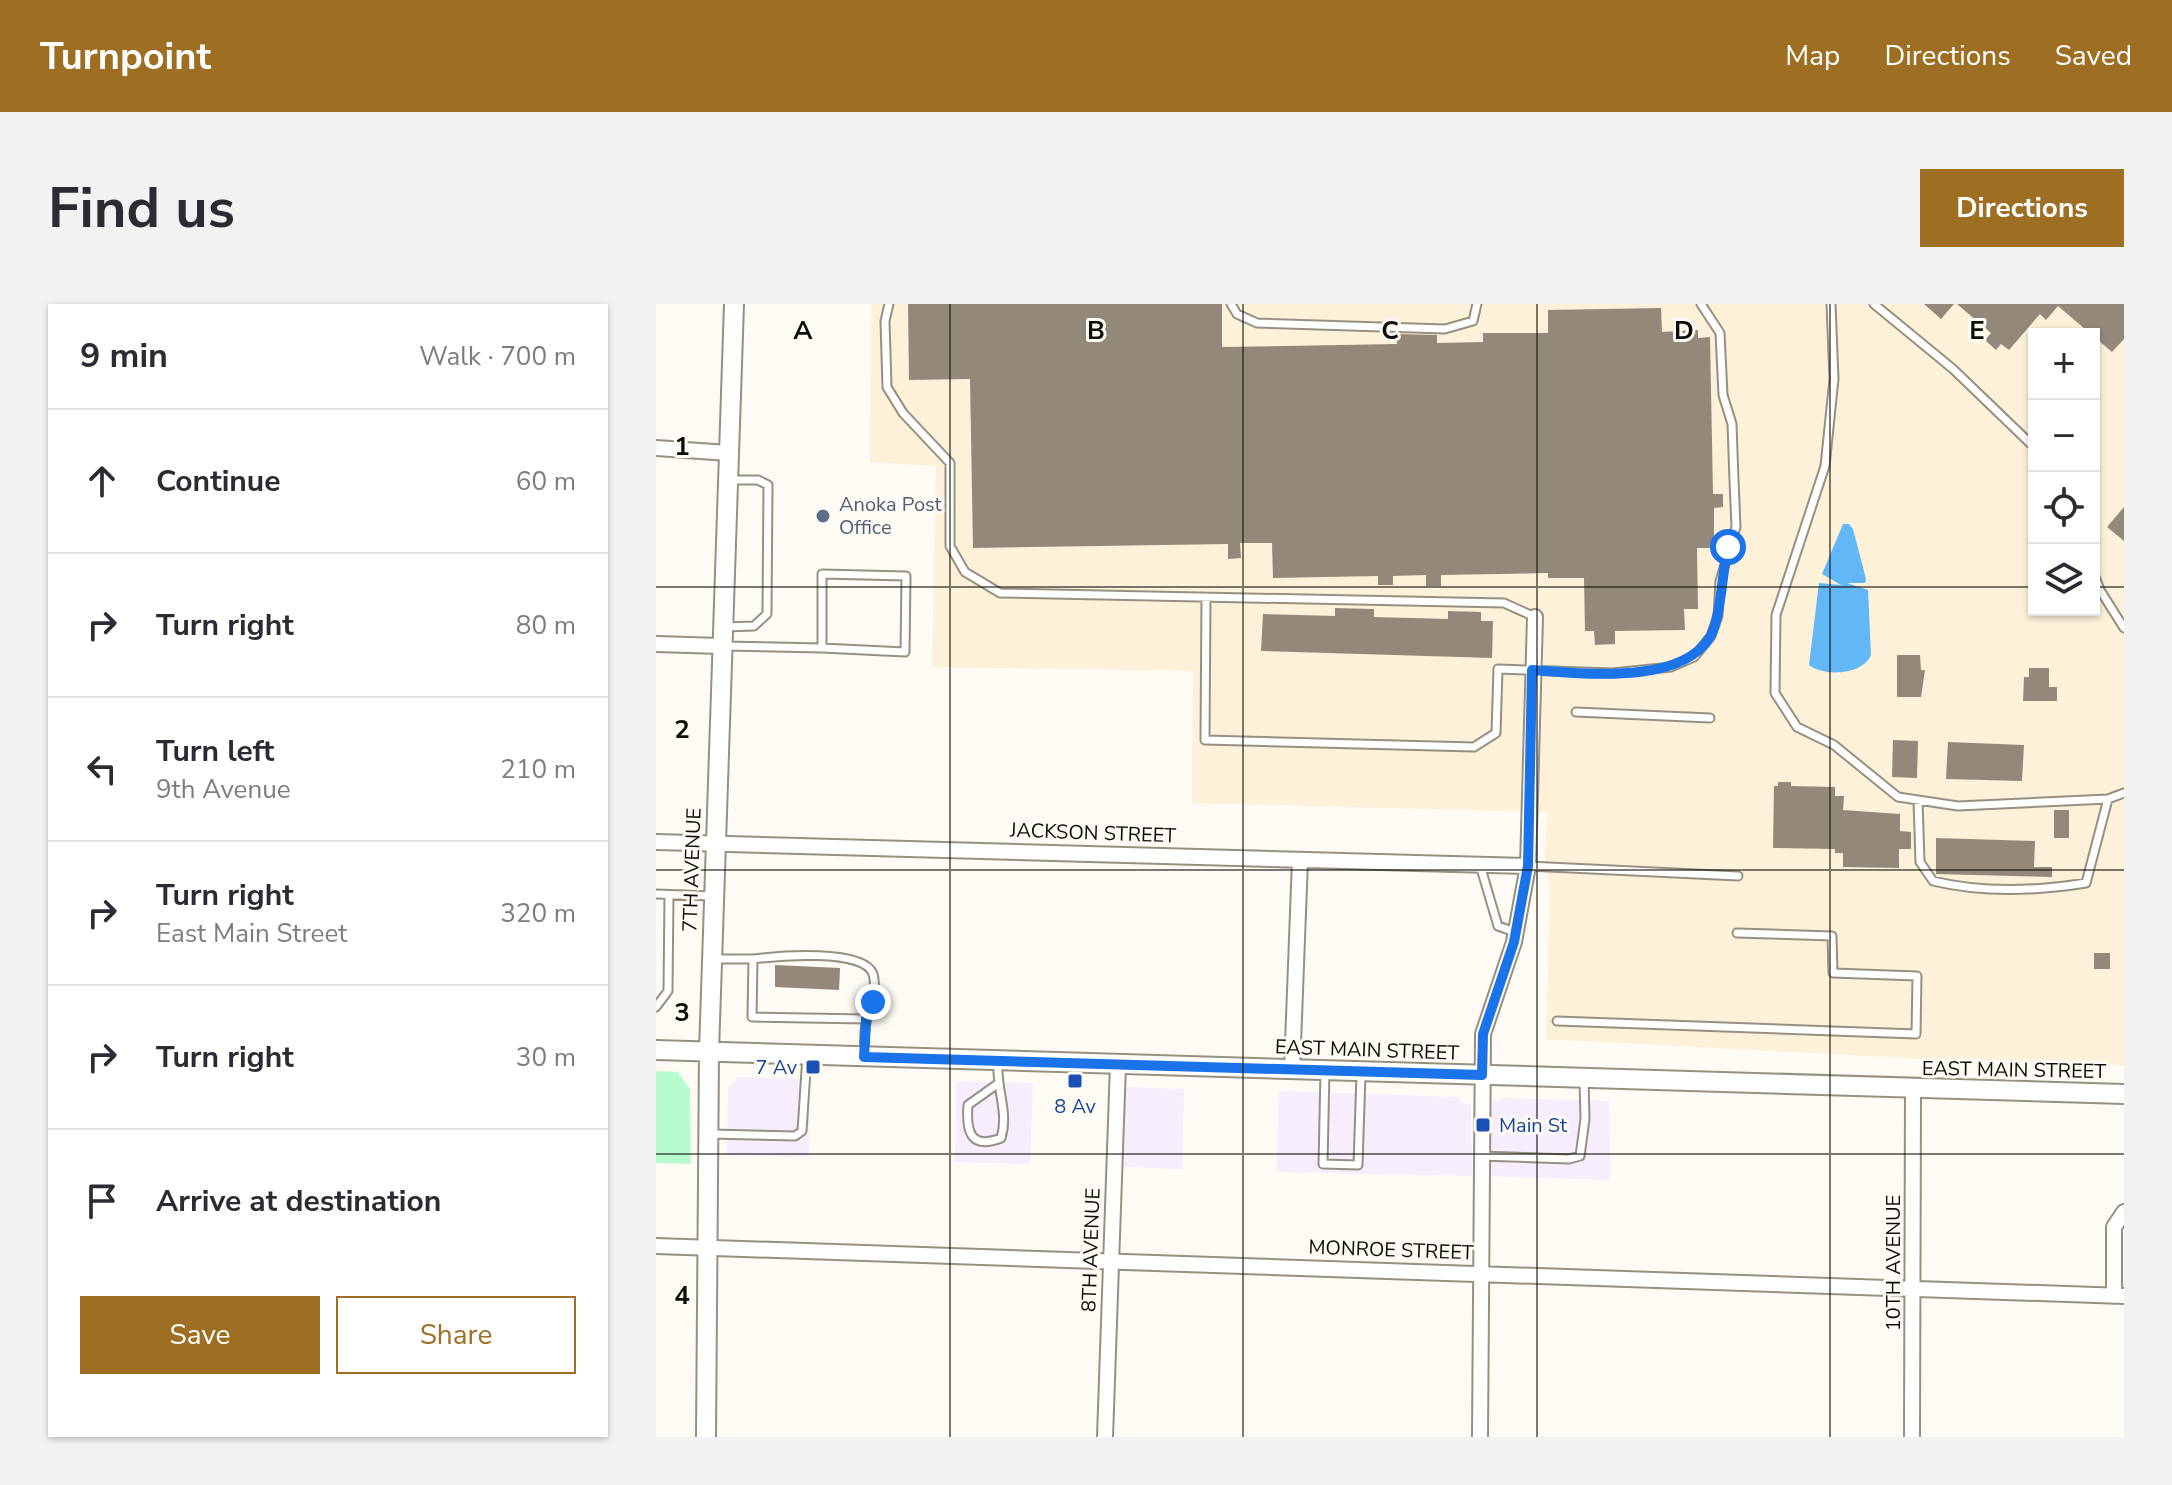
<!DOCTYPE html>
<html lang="en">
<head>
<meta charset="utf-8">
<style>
	body { margin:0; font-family:"Nunito Sans",sans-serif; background:#f2f2f3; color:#2b2b33 }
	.controls { position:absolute; right:24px; top:24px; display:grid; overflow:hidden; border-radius:0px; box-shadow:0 2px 6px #0004 }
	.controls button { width:72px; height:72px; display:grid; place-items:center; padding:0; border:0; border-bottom:2px solid #e1e1e2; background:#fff; color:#2b2b33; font:40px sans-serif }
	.stop { position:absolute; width:24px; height:24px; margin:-18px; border:6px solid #1a73e8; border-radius:50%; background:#fff }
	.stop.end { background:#1a73e8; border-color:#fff; box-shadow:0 2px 8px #0008 }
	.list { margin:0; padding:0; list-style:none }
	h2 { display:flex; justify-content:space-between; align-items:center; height:104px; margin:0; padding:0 32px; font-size:34px }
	h2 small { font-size:26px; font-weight:400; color:#7c7c81 }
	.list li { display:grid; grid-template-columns:52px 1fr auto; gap:24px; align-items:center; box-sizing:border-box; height:144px; padding:0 32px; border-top:2px solid #e1e1e2 }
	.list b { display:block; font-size:30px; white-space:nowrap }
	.list p { margin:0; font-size:26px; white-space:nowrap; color:#7c7c81 }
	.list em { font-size:26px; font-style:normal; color:#7c7c81 }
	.actions { display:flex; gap:16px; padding:24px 32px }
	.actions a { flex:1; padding:18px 0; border:2px solid #9e6f22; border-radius:0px; text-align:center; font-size:28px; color:#9e6f22 }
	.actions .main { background:#9e6f22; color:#fff }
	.icon { flex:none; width:44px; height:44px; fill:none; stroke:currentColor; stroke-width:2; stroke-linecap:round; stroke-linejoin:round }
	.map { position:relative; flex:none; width:1468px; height:1133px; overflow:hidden; border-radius:0px }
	header { display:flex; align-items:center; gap:48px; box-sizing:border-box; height:112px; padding:0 40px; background:#9e6f22; color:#fff }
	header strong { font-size:38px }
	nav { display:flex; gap:44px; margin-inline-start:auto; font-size:28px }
	.intro { display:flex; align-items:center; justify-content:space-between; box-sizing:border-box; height:192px; padding:0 48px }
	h1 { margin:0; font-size:56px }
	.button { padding:20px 36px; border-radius:0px; background:#9e6f22; color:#fff; font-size:28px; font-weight:700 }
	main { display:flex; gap:48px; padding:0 48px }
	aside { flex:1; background:#fff; border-radius:0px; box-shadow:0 2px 6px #0004 }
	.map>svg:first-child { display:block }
</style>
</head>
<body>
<header>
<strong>Turnpoint</strong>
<nav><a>Map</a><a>Directions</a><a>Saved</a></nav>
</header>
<div class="intro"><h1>Find us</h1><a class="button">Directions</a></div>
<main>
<aside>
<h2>9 min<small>Walk · 700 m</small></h2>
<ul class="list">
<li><svg class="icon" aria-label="ahead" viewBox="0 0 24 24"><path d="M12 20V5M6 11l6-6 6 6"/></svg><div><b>Continue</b></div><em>60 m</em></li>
<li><svg class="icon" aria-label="right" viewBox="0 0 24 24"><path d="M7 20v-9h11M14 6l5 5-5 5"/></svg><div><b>Turn right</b></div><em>80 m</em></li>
<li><svg class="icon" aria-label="left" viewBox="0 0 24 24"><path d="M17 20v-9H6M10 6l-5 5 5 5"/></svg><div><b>Turn left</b><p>9th Avenue</p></div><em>210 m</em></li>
<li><svg class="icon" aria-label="right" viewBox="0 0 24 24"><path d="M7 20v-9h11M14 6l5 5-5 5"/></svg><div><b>Turn right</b><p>East Main Street</p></div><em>320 m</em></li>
<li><svg class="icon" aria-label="right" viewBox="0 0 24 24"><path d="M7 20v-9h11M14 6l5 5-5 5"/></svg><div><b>Turn right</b></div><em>30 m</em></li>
<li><svg class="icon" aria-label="arrive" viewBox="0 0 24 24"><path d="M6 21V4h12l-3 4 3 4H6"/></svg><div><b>Arrive at destination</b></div></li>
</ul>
<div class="actions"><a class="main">Save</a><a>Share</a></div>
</aside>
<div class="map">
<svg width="1468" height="1133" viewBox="0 0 1468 1133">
	<rect width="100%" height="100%" fill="#fefbf4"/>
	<!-- commercial -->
	<path fill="#f6edfe" d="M 82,773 L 154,775 L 153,853 L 71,851 L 72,783 Z
		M 300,777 L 377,779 L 374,860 L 299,858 Z
		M 470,783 L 528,785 L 526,865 L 468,863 Z
		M 623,787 L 801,793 L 807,800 L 815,800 L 816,872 L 620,868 Z
		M 847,794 L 953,797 L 954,876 L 834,872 L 835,799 Z"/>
	<!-- built -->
	<path fill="#fdf1d9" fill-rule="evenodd" d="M 215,0 L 1468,0 L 1468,761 L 1267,755 L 890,735 L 894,583 L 889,552 L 891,508 L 536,499 L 537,367 L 276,363 L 280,162 L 214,158 ZM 1378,30 L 1438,30 L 1438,306 L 1378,306 Z"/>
	<!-- green -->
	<path fill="#b8fbce" d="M 0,767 L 22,768 L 34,785 L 35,860 L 0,859 Z"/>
	<!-- water -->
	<path fill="#62b7f7" d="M 1187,220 L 1193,220 L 1197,225 L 1210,275 L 1209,279 L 1191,279 L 1212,286 L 1215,351 C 1207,371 1168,373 1153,361 L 1163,279 L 1185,281 L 1166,270 Z"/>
	<!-- building -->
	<path fill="#94887a" d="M 252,0 L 566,0 L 566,43 L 741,40 L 741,30 L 781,31 L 781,39 L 827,38 L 827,29 L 892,29 L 892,6 L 1005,4 L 1006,28 L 1042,26 L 1042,34 L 1054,33 L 1057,190 L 1067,190 L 1067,203 L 1058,204 L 1058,244 L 1041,244 L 1042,305 L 1028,305 L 1029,326 L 959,327 L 959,340 L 939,341 L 938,327 L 929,327 L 928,274 L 892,274 L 892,269 L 785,271 L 785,282 L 770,282 L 770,271 L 737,272 L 737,281 L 722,281 L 722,272 L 617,274 L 616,239 L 584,239 L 585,254 L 572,255 L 572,240 L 317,244 L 314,75 L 253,76 Z
		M 1268,0 L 1298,0 L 1285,15 Z
		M 1301,0 L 1468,0 L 1468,35 L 1456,48 L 1402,2 L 1390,16 L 1384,10 L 1353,46 L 1345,40 L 1340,46 L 1329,36 L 1335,29 Z
		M 1468,203 L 1468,237 L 1451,223 Z
		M 679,304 L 718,305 L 718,313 L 792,315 L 792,307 L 825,308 L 825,317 L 837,317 L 836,354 L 605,347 L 607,310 L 679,312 Z
		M 1241,351 L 1264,351 L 1265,366 L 1269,366 L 1265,393 L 1241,393 Z
		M 1373,364 L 1393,364 L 1393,383 L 1401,383 L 1401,397 L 1367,397 L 1368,373 L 1373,373 Z
		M 1237,436 L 1262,437 L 1261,474 L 1236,473 Z
		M 1292,438 L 1368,441 L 1366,477 L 1290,475 Z
		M 1122,478 L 1135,478 L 1135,482 L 1179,483 L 1179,492 L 1188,492 L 1187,506 L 1244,510 L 1244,527 L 1255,528 L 1255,545 L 1243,545 L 1243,564 L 1187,563 L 1187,549 L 1179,549 L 1179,545 L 1117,544 L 1118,482 L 1122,482 Z
		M 1398,506 L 1413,506 L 1413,534 L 1398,534 Z
		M 1280,534 L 1379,537 L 1378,563 L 1396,563 L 1396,573 L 1280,570 Z
		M 1438,649 L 1454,649 L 1454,665 L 1438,665 Z
		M 119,661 L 184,664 L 183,686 L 119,683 Z"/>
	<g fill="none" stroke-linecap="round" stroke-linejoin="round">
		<defs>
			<path id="lane" d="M 233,0 L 229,17 L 231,83 L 247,109 L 294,159 L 294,242 L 309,268 L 344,289 L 848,299 L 879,313
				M 575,0 L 581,10 L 601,19 L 789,25 L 817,17 L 821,0
				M 1175,0 L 1178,75 L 1169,162 L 1120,311 L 1119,389 L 1141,423 L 1178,441 L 1242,493 L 1302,502 L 1452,495 L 1468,489
				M 1218,0 L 1297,65 L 1378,143
				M 1438,270 L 1444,286 L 1468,324
				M 550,294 L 549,436 L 818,443 L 840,429 L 842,365 L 956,369 L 1015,363 L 1038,353 L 1055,332 L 1062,312 L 1064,277 L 1080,223 L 1078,176 L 1076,120 L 1067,91 L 1064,29 L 1045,0
				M 68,323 L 98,322 L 111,310 L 112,181 L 102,176 L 72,176
				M 67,342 L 166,344 L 166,270 L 250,272 L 249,348 L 166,344
				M 920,408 L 1054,414
				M 1262,496 L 1264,558 L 1277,577 C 1326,589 1380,587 1430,579 L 1452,495
				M 824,561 L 842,622 L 859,628
				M 872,562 L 1082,572
				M 0,590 L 57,592
				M 58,655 L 97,655 L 96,713 L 210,715
				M 97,655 C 120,652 208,644 217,670 C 222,688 212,703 210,719 C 208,729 209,740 208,751
				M 0,703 L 12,687 L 13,591
				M 901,717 L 1260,730 L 1261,672 L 1177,669 L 1176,632 L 1081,629
				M 669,767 L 667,860 L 702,861 L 705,770
				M 340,781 L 312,801 C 310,827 314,846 345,834 C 353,809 340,784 342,759
				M 54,830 L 139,832 L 146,827 L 151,751
				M 825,852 L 913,855 L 924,852 L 929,815 L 928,775"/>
			<path id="street" d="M 0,144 L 73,149
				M 0,340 L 65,342
				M 0,538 L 872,562
				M 636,766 L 644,556
				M 0,942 L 1468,992
				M 1458,992 L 1458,923 L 1468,908
				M 449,1133 L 462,760
				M 824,1133 L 827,730 L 858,638 L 872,562 L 879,313
				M 1256,1133 L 1257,785"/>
			<path id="secondary" d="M 0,746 L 1468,790
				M 50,1133 L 53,748 L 78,0"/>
		</defs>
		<!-- lane casing -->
		<use href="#lane" stroke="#979080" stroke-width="11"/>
		<!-- street casing -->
		<use href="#street" stroke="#979080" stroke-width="18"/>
		<!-- secondary casing -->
		<use href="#secondary" stroke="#979080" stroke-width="22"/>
		<!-- lane -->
		<use href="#lane" stroke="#fff" stroke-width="7"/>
		<!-- street -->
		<use href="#street" stroke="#fff" stroke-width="14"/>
		<!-- secondary -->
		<use href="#secondary" stroke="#fff" stroke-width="18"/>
	</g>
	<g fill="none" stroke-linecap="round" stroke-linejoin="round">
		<!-- route -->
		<path stroke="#1a73e8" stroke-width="10" d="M 217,698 L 210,715 L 208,753 L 826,771 L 827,730 L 858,638 L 872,562 L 876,366 C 926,369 1024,382 1054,333 C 1065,315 1066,267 1072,243"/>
	</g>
	<!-- grid -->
	<path fill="none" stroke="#0e0c06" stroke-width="2" stroke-opacity="0.55" d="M 294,0 L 294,1133M 587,0 L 587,1133M 881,0 L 881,1133M 1174,0 L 1174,1133M 0,283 L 1378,283M 1438,283 L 1468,283M 0,566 L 1468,566M 0,850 L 1468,850"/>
	<!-- markers -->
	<circle fill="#5c6f8a" stroke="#fefbf4" stroke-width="3" cx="167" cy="212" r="8"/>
	<g fill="#1a4fb4" stroke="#fefbf4" stroke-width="3">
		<rect x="149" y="755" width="16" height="16" rx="4"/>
		<rect x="411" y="769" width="16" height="16" rx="4"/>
		<rect x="819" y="813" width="16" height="16" rx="4"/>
	</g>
	<g text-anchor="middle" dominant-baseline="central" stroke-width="6" stroke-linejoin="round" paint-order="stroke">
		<!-- service labels -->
		<g font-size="20" fill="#4e5e75" stroke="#fefbf4" text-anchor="start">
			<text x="183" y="200">Anoka Post<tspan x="183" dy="23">Office</tspan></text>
		</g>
		<!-- street labels -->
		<g font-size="20" fill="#0e0c06" stroke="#fefbf4">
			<text transform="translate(437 529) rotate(2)">JACKSON STREET</text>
			<text transform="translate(36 566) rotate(-88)">7TH AVENUE</text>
			<text transform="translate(711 746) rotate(2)">EAST MAIN STREET</text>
			<text transform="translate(1358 766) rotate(1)">EAST MAIN STREET</text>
			<text transform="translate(435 946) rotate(-88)">8TH AVENUE</text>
			<text transform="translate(735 946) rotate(2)">MONROE STREET</text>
			<text transform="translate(1237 959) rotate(-90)">10TH AVENUE</text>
		</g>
		<!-- transit labels -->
		<g font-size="20" fill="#164399" stroke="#fefbf4" text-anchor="end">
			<text x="141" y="763">7 Av</text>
			<text x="419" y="802" text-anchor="middle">8 Av</text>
			<text x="843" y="821" text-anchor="start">Main St</text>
		</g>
	</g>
	<g font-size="26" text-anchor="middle" font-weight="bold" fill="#0e0c06" stroke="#fefbf4" stroke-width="6" stroke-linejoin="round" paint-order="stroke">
		<text x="147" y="35">A</text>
		<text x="440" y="35">B</text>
		<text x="734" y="35">C</text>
		<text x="1028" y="35">D</text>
		<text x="1321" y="35">E</text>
		<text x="26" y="151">1</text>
		<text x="26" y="434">2</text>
		<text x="26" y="717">3</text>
		<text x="26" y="1000">4</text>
	</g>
</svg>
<div class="controls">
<button>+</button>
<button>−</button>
<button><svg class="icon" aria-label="locate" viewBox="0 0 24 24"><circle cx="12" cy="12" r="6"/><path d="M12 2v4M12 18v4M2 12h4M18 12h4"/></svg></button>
<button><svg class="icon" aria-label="layers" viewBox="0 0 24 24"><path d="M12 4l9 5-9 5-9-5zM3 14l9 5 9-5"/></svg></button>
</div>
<div class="stop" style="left:1072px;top:243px"></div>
<div class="stop end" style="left:217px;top:698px"></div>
</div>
</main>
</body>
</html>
